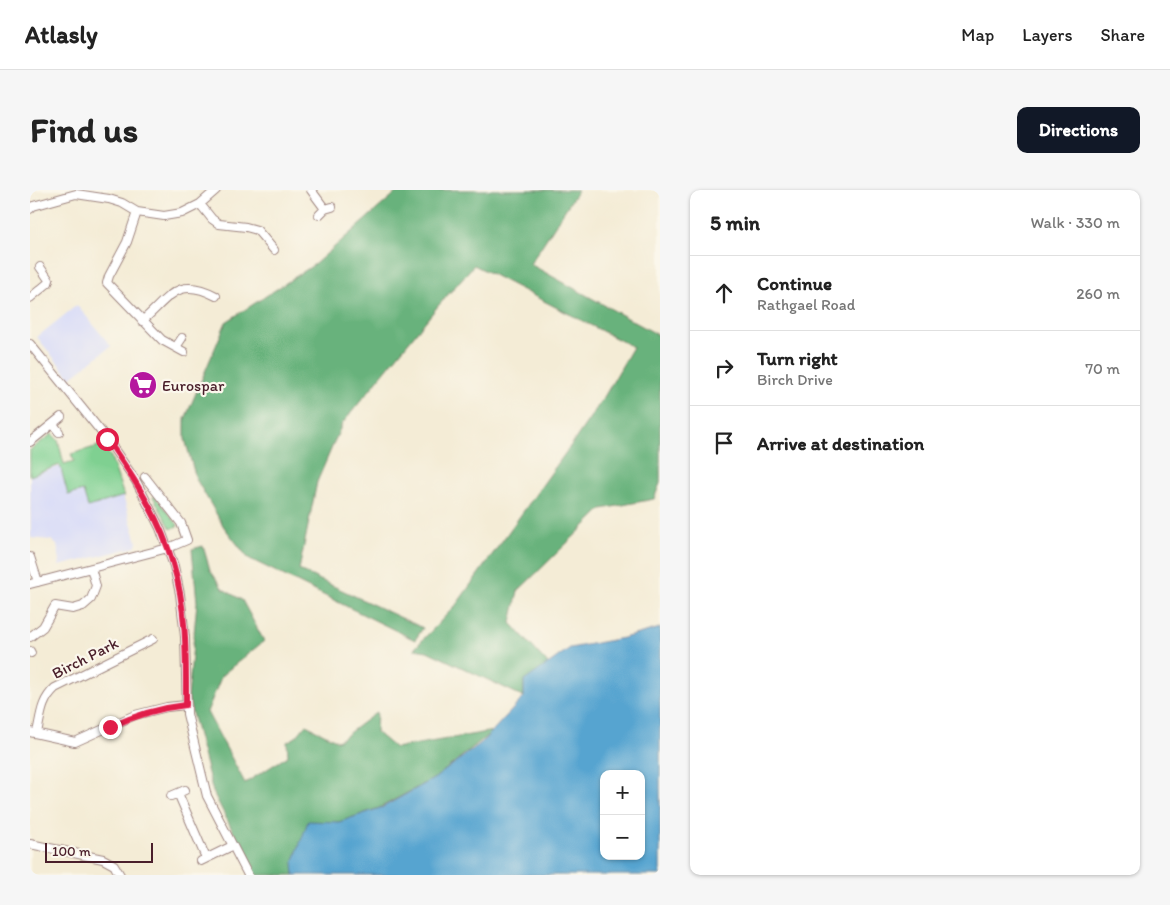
<!DOCTYPE html>
<html lang="en">
<head>
<meta charset="utf-8">
<style>
	body { margin:0; font-family:Itim,sans-serif; background:#f6f6f6; color:#222 }
	.controls { position:absolute; right:15px; bottom:15px; display:grid; overflow:hidden; border-radius:10px; box-shadow:0 1px 4px #0004 }
	.controls button { width:45px; height:45px; display:grid; place-items:center; padding:0; border:0; border-bottom:1px solid #e0e0e0; background:#fff; color:#222; font:25px sans-serif }
	.scale { position:absolute; left:15px; bottom:12px; width:108px; box-sizing:border-box; padding-left:5px; border:2px solid #4a1f2b; border-top:0; font-size:14px; line-height:18px; white-space:nowrap; color:#4a1f2b; -webkit-text-stroke:4px #fbf7ec; paint-order:stroke }
	.stop { position:absolute; width:15px; height:15px; margin:-11px; border:4px solid #e11d48; border-radius:50%; background:#fff }
	.stop.end { background:#e11d48; border-color:#fff; box-shadow:0 1px 5px #0008 }
	.list { margin:0; padding:0; list-style:none }
	h2 { display:flex; justify-content:space-between; align-items:center; height:65px; margin:0; padding:0 20px; font-size:21px }
	h2 small { font-size:16px; font-weight:400; color:#767676 }
	.list li { display:grid; grid-template-columns:32px 1fr auto; gap:15px; align-items:center; box-sizing:border-box; height:75px; padding:0 20px; border-top:1px solid #e0e0e0 }
	.list b { display:block; font-size:19px; white-space:nowrap }
	.list p { margin:0; font-size:16px; white-space:nowrap; color:#767676 }
	.list em { font-size:16px; font-style:normal; color:#767676 }
	.icon { flex:none; width:28px; height:28px; fill:none; stroke:currentColor; stroke-width:2; stroke-linecap:round; stroke-linejoin:round }
	.map { position:relative; flex:none; width:630px; height:685px; overflow:hidden; border-radius:10px }
	header { display:flex; align-items:center; gap:30px; box-sizing:border-box; height:70px; padding:0 25px; background:#fff; border-bottom:1px solid #e0e0e0 }
	header strong { font-size:24px }
	nav { display:flex; gap:28px; margin-inline-start:auto; font-size:18px }
	.intro { display:flex; align-items:center; justify-content:space-between; box-sizing:border-box; height:120px; padding:0 30px }
	h1 { margin:0; font-size:35px }
	.button { padding:12px 22px; border-radius:10px; background:#111827; color:#fff; font-size:18px; font-weight:700 }
	main { display:flex; gap:30px; padding:0 30px }
	aside { flex:1; background:#fff; border-radius:10px; box-shadow:0 1px 4px #0004 }
	.map>svg:first-child { display:block }
</style>
</head>
<body>
<header>
<strong>Atlasly</strong>
<nav><a>Map</a><a>Layers</a><a>Share</a></nav>
</header>
<div class="intro"><h1>Find us</h1><a class="button">Directions</a></div>
<main>
<div class="map">
<svg width="630" height="685" viewBox="0 0 630 685">
	<rect width="100%" height="100%" fill="#fbf7ec"/>
	<filter id="ink" filterUnits="userSpaceOnUse"><feTurbulence type="fractalNoise" baseFrequency=".02" numOctaves="2"/><feDisplacementMap in="SourceGraphic" scale="10" xChannelSelector="R" yChannelSelector="G"/><feConvolveMatrix kernelMatrix="1 2 1 2 8 2 1 2 1" color-interpolation-filters="sRGB"/></filter>
	<filter id="wash" filterUnits="userSpaceOnUse"><feTurbulence type="fractalNoise" baseFrequency=".0096" numOctaves="4" result="noise"/><feDisplacementMap in="SourceGraphic" scale="20" xChannelSelector="R" yChannelSelector="G"/><feGaussianBlur stdDeviation="1.12" result="paint"/><feColorMatrix in="noise" values="0 0 0 0 0 0 0 0 0 0 0 0 0 0 0 0 0 1.4 0 .05"/><feComposite in="paint" operator="in"/></filter>
	<g filter="url(#wash)">
		<rect width="100%" height="100%" fill="#f4ecd6"/>
		<!-- built -->
		<path fill="#d4d8f9" d="M 47,115 L 81,156 L 40,188 L 7,147 Z
			M 72,255 L 81,267 L 107,352 L 106,355 L 105,357 L 29,376 L 30,370 L 27,355 L 21,350 L 1,348 L 0,286 L 44,272 L 41,264 Z"/>
		<!-- green -->
		<path fill="#7fd091" stroke="#64785e" d="M 22,244 L 28,250 L 34,274 L 44,271 L 41,264 L 72,255 L 81,267 L 94,306 L 58,317 L 53,301 L 38,305 L 30,275 L 0,286 L 0,260 Z
			M 125,306 L 148,335 L 148,336 L 141,339 L 123,307 Z"/>
		<!-- forest -->
		<path fill="#67b27b" stroke="#586853" d="M 369,0 L 548,0 L 500,74 L 630,146 L 630,293 L 624,309 L 572,319 L 488,401 L 481,433 L 519,475 L 494,491 L 494,507 L 397,461 L 384,459 L 426,415 L 544,251 L 574,207 L 603,157 L 444,75 L 408,116 L 312,234 L 287,292 L 269,380 L 393,438 L 385,450 L 218,368 L 194,337 L 166,289 L 155,249 L 155,229 L 196,132 L 285,74 Z
			M 173,356 L 180,380 L 193,399 L 212,410 L 234,451 L 192,485 L 177,522 L 215,593 L 258,566 L 257,552 L 266,547 L 276,535 L 308,551 L 347,522 L 346,542 L 365,558 L 463,541 L 405,588 L 349,618 L 309,632 L 279,632 L 264,671 L 264,685 L 225,685 L 183,602 L 158,508 L 167,412 L 162,359 Z"/>
		<!-- water -->
		<path fill="#57a4d0" stroke="#50627e" fill-rule="evenodd" d="M 630,438 L 630,685 L 264,685 L 263,673 L 278,631 L 309,632 L 353,617 L 405,588 L 451,553 L 494,507 L 494,491 L 540,458 L 593,448 ZM 574,584 L 611,584 L 611,666 L 574,666 Z"/>
	</g>
	<g filter="url(#ink)">
		<g fill="none" stroke-linecap="round" stroke-linejoin="round">
			<defs>
				<path id="minor" d="M 281,0 L 295,19
					M 170,14 L 182,29 L 189,34 L 216,37 L 227,40 L 244,60
					M 0,19 L 3,16 L 46,4 L 79,9 L 92,13 L 107,22 L 134,26 L 152,23 L 170,14 L 186,0
					M 107,22 L 97,52 L 79,86 L 77,93 L 132,150 L 154,162
					M 289,25 L 295,19 L 302,17
					M 0,108 L 18,93 L 19,90 L 10,77
					M 112,131 C 140,107 147,86 186,106
					M 0,154 L 77,249 L 106,291 L 130,338 L 144,376 L 150,404 L 155,447 L 157,524 L 177,606 L 218,685
					M 146,157 L 152,148
					M 23,234 L 29,242
					M 0,252 L 31,227
					M 0,367 L 8,392
					M 0,394 L 138,358 L 157,350 L 151,333 L 115,287
					M 0,447 L 13,437 L 25,416 L 43,419 L 53,416 L 61,409 L 66,396 L 61,378
					M 0,461 L 1,463
					M 0,542 L 45,552 L 105,525 L 137,517 L 156,515
					M 7,543 C 11,525 11,511 25,498 L 123,449
					M 148,603 L 176,668
					M 141,606 L 155,600
					M 0,654 L 73,669 L 84,675 L 90,685
					M 171,671 L 202,656"/>
			</defs>
			<!-- minor casing -->
			<use href="#minor" stroke="#9f8680" stroke-width="10"/>
			<!-- minor -->
			<use href="#minor" stroke="#fff" stroke-width="8"/>
		</g>
	</g>
	<g fill="none" stroke-linecap="round" stroke-linejoin="round" filter="url(#ink)">
		<!-- route -->
		<path stroke="#e11d48" stroke-width="6" d="M 77,249 C 104,288 130,328 143,374 C 157,419 156,468 156,515 C 128,518 106,525 80,537"/>
	</g>
	<!-- icons -->
	<defs>
		<symbol id="supermarket-disc" viewBox="-11 -11 22 22"><circle r="9.5" fill="#b5179e" stroke="#fbf7ec"/><path d="M-6-5.5h2.5l.6 2H6L4.5 2H-2.5L-4.4-4H-6ZM-1.5 3.2a1.3 1.3 0 1 0 .1 0ZM3 3.2a1.3 1.3 0 1 0 .1 0Z" fill="#fff"/></symbol>
	</defs>
	<g fill-rule="evenodd">
		<use href="#supermarket-disc" x="97" y="179" width="32" height="32"/>
	</g>
	<g text-anchor="middle" dominant-baseline="central" stroke-width="4.5" stroke-linejoin="round" paint-order="stroke">
		<!-- poi labels -->
		<g font-size="16" fill="#4a1f2b" stroke="#fbf7ec" text-anchor="start">
			<text x="132" y="195">Eurospar</text>
		</g>
		<!-- street labels -->
		<g font-size="16" fill="#4a1f2b" stroke="#fbf7ec">
			<text transform="translate(55 468) rotate(-27)">Birch Park</text>
		</g>
	</g>
</svg>
<div class="controls">
<button>+</button>
<button>−</button>
</div>
<div class="scale">100 m</div>
<div class="stop" style="left:77px;top:249px"></div>
<div class="stop end" style="left:80px;top:537px"></div>
</div>
<aside>
<h2>5 min<small>Walk · 330 m</small></h2>
<ul class="list">
<li><svg class="icon" aria-label="ahead" viewBox="0 0 24 24"><path d="M12 20V5M6 11l6-6 6 6"/></svg><div><b>Continue</b><p>Rathgael Road</p></div><em>260 m</em></li>
<li><svg class="icon" aria-label="right" viewBox="0 0 24 24"><path d="M7 20v-9h11M14 6l5 5-5 5"/></svg><div><b>Turn right</b><p>Birch Drive</p></div><em>70 m</em></li>
<li><svg class="icon" aria-label="arrive" viewBox="0 0 24 24"><path d="M6 21V4h12l-3 4 3 4H6"/></svg><div><b>Arrive at destination</b></div></li>
</ul>
</aside>
</main>
</body>
</html>
